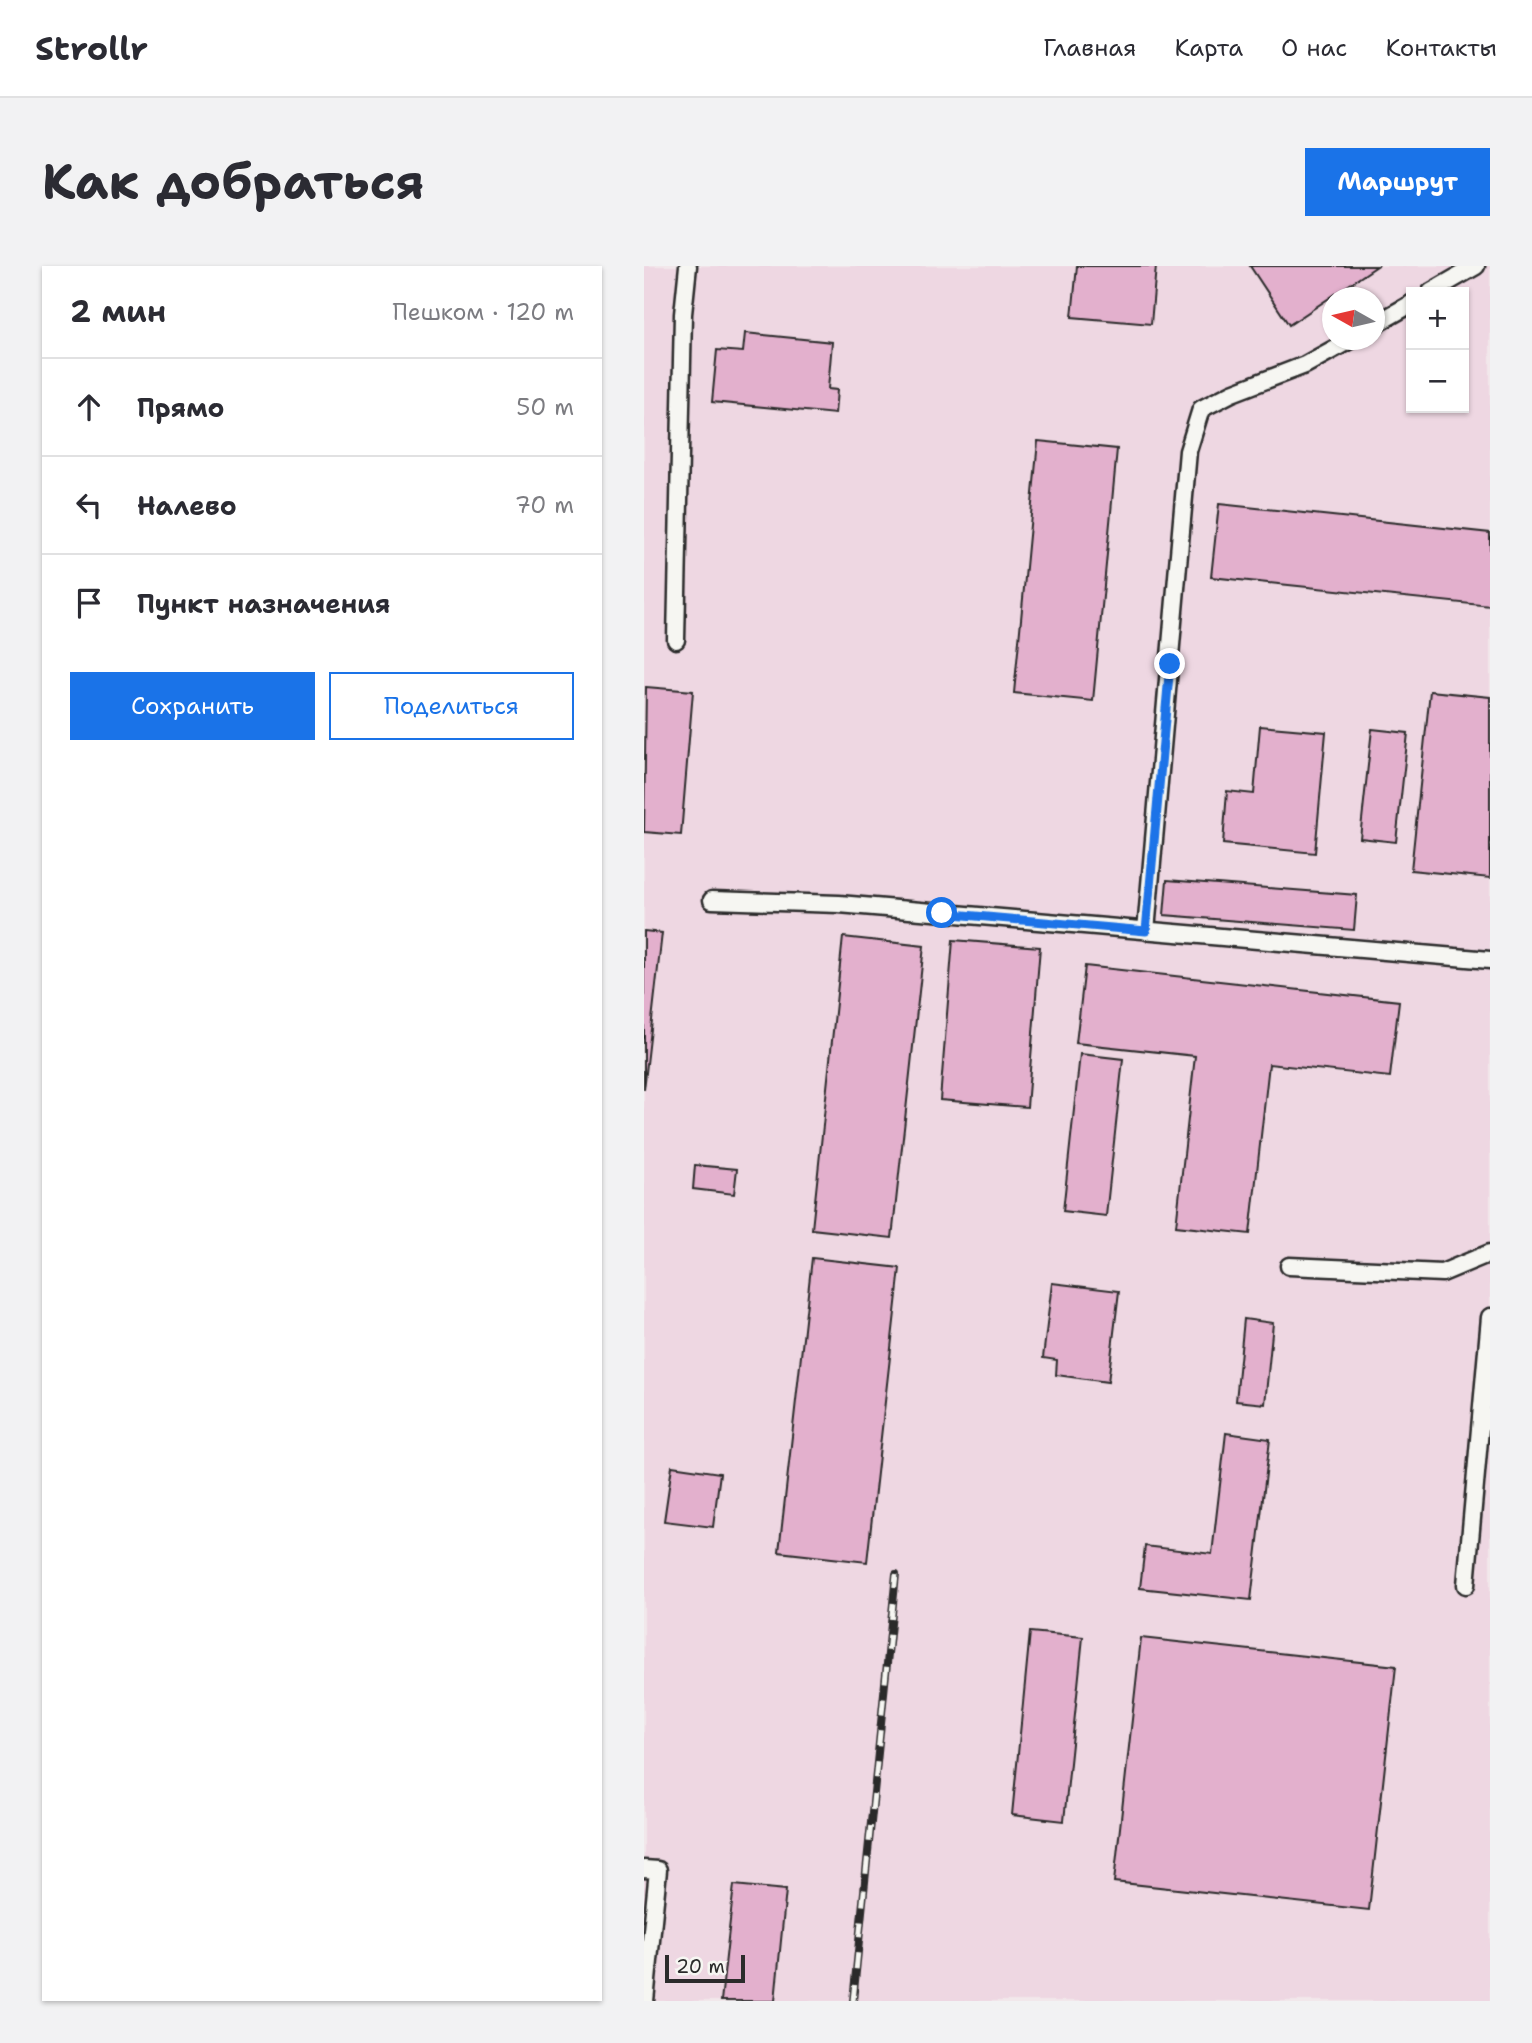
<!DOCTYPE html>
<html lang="ru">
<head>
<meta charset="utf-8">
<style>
	body { margin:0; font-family:"Shantell Sans",sans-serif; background:#f2f2f3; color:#2b2b33 }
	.controls { position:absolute; right:21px; top:21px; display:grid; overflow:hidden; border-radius:0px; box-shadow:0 2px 5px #0004 }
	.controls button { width:63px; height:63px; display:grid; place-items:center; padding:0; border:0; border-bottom:2px solid #e1e1e2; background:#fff; color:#2b2b33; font:35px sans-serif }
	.compass { position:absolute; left:678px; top:21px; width:63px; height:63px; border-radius:50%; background:#fff; box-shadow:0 2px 5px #0004; rotate:278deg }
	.scale { position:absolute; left:21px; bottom:18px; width:80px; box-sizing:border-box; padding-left:7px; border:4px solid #2b2b2b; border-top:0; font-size:19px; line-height:24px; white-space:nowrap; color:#2b2b2b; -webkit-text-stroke:5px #f6f6f2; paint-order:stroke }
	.stop { position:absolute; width:21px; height:21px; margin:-16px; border:5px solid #1a73e8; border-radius:50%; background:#fff }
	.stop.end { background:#1a73e8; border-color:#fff; box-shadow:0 2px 7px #0008 }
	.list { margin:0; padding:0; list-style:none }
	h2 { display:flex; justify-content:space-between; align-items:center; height:91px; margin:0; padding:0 28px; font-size:30px }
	h2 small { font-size:23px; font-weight:400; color:#7c7c81 }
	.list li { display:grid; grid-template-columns:46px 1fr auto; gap:21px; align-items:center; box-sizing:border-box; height:98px; padding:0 28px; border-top:2px solid #e1e1e2 }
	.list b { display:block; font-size:26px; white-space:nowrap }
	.list em { font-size:23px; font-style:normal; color:#7c7c81 }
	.actions { display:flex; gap:14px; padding:21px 28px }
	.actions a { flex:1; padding:16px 0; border:2px solid #1a73e8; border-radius:0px; text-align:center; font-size:24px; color:#1a73e8 }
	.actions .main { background:#1a73e8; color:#fff }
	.icon { flex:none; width:38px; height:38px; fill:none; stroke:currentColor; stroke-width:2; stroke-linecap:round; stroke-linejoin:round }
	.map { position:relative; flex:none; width:846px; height:1735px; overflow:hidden; border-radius:0px }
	header { display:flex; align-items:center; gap:42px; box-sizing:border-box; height:98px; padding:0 35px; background:#fff; border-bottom:2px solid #e1e1e2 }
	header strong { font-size:33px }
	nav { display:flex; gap:38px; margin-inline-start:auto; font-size:24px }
	.intro { display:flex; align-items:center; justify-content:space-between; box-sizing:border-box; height:168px; padding:0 42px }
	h1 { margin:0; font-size:49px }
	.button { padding:18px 32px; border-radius:0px; background:#1a73e8; color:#fff; font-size:24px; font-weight:700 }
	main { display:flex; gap:42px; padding:0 42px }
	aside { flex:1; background:#fff; border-radius:0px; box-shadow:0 2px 5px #0004 }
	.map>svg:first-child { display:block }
</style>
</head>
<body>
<header>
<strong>Strollr</strong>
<nav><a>Главная</a><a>Карта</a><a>О нас</a><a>Контакты</a></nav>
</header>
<div class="intro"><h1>Как добраться</h1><a class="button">Маршрут</a></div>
<main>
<aside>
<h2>2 мин<small>Пешком · 120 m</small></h2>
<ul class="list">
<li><svg class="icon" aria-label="ahead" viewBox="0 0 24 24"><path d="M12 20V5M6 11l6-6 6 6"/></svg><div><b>Прямо</b></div><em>50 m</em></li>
<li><svg class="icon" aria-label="left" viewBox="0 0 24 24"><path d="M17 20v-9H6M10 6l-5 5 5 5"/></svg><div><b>Налево</b></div><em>70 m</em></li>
<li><svg class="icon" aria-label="arrive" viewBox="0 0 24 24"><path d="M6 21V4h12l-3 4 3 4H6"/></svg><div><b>Пункт назначения</b></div></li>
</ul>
<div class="actions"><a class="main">Сохранить</a><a>Поделиться</a></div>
</aside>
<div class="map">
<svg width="846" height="1735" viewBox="0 0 846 1735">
	<rect width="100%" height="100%" fill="#f2e8eb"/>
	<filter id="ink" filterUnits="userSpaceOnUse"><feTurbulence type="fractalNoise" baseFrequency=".0143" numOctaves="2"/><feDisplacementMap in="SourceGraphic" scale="14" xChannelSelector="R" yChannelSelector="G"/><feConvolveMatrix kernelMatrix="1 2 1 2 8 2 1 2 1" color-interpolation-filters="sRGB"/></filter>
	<g filter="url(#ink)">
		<!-- built -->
		<path fill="#eed7e2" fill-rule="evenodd" d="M 0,0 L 846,0 L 846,1735 L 0,1735 ZM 767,26 L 820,26 L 820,142 L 767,142 ZM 688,32 L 730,32 L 730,74 L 688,74 Z"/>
		<!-- building -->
		<path fill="#e3b0cd" stroke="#2b2b2b" stroke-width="2" d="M 433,0 L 512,0 L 507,58 L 428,51 Z
			M 606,0 L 733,0 L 645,59 Z
			M 101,67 L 188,76 L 184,123 L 193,124 L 191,148 L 68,136 L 73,84 L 99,86 Z
			M 394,175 L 473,183 L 449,435 L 370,427 Z
			M 575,238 L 846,267 L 846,340 L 567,311 Z
			M 2,421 L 49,425 L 37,569 L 0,566 Z
			M 786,425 L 846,431 L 846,612 L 767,604 Z
			M 616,460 L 682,466 L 671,587 L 579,578 L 583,525 L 610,528 Z
			M 728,463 L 764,467 L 752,576 L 716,572 Z
			M 523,614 L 713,629 L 710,664 L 520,649 Z
			M 0,665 L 18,667 L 0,824 Z
			M 199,671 L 280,680 L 248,972 L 168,963 Z
			M 309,674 L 396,681 L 383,841 L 296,834 Z
			M 441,700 L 755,735 L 746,811 L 625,798 L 606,968 L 532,960 L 551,790 L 432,777 Z
			M 436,788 L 479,793 L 462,950 L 419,945 Z
			M 51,899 L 93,903 L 90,928 L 49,923 Z
			M 168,992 L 256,1002 L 223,1296 L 135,1286 Z
			M 408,1017 L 475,1025 L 464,1116 L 412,1109 L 413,1094 L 399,1092 Z
			M 600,1053 L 629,1057 L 621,1138 L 592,1135 Z
			M 582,1167 L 626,1173 L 607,1334 L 496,1322 L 501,1280 L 568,1288 Z
			M 28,1200 L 76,1207 L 69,1261 L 20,1255 Z
			M 386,1366 L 439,1371 L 420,1555 L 368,1549 Z
			M 497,1372 L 752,1400 L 725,1644 L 470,1616 Z
			M 90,1619 L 142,1624 L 131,1735 L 77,1735 Z"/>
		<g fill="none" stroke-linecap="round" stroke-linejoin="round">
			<defs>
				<path id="service" d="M 787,26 L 832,0
					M 730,59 L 767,38
					M 32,374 L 39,48 L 44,0
					M 68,634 L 195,638 L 846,694
					M 502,665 L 544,185 L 557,143 L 588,127 L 661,99 L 706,74
					M 645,1000 L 798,1007 L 846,987
					M 822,1319 L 846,1051
					M 0,1603 L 14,1604 L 1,1735"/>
			</defs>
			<!-- service casing -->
			<use href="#service" stroke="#2b2b2b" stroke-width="21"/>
			<!-- service -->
			<use href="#service" stroke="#f6f6f2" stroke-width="16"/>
			<defs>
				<path id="rail" d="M 209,1735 L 252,1308"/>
			</defs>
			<!-- rail casing -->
			<use href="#rail" stroke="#2b2b2b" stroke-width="8"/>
			<!-- rail -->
			<use href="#rail" stroke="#f6f6f2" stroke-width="5" stroke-dasharray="16" stroke-linecap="butt"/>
		</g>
	</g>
	<g fill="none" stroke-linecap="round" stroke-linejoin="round" filter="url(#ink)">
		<!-- route -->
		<path stroke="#1a73e8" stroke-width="9" d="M 298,647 L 502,665 L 526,398"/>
	</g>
</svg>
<div class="controls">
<button>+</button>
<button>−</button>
</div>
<svg class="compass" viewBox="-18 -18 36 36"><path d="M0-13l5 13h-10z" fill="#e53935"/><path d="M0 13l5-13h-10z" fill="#7c7c81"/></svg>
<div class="scale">20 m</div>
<div class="stop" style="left:298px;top:647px"></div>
<div class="stop end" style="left:526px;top:398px"></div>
</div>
</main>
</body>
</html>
